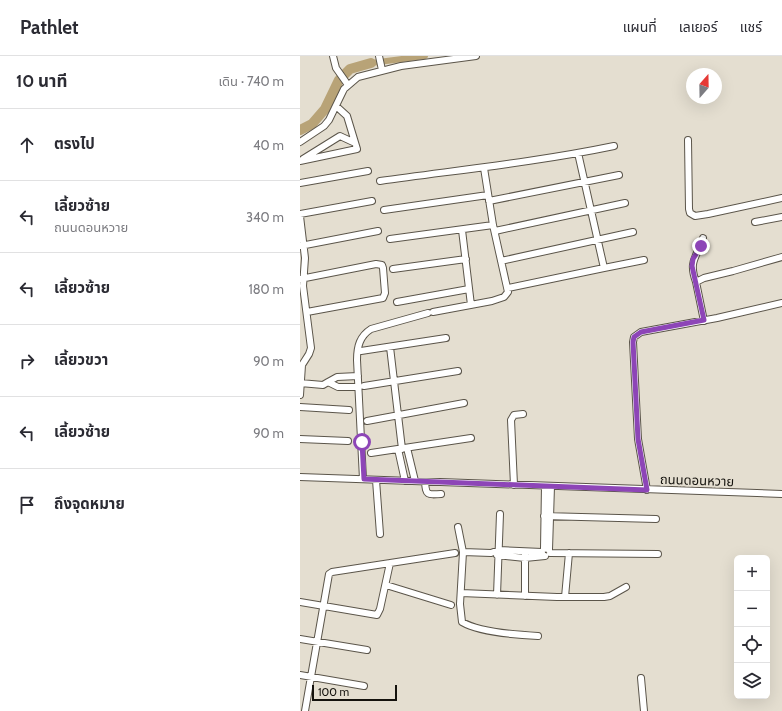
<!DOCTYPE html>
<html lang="th">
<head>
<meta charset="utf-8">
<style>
	body { margin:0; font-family:Cabin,"Noto Sans Thai",sans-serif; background:#f7f7f7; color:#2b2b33 }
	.controls { position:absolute; right:12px; bottom:12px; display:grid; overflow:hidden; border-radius:6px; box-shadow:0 4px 16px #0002 }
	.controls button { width:36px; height:36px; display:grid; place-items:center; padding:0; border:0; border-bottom:1px solid #e1e1e2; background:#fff; color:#2b2b33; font:20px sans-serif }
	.compass { position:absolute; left:386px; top:12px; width:36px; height:36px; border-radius:50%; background:#fff; box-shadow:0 4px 16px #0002; rotate:20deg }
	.scale { position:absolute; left:12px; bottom:10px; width:85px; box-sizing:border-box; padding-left:4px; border:2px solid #14120d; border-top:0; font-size:11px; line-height:14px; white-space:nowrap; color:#14120d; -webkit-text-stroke:3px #e4ded0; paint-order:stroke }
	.stop { position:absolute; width:12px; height:12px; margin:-9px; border:3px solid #8d45b7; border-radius:50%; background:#fff }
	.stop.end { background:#8d45b7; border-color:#fff; box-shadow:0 1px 4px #0008 }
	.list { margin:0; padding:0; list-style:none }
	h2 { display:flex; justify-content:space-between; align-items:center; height:52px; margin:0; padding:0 16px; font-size:17px }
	h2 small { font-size:13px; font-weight:400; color:#7c7c81 }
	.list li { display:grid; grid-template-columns:26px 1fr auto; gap:12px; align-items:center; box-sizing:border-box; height:72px; padding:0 16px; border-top:1px solid #e1e1e2 }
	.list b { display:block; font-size:15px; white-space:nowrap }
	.list p { margin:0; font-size:13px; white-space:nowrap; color:#7c7c81 }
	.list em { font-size:13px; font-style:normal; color:#7c7c81 }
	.icon { flex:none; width:22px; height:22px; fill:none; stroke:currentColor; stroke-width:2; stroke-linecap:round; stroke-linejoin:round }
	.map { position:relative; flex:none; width:482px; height:655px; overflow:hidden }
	header { display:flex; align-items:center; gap:24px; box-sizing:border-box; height:56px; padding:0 20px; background:#fff; border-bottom:1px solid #e1e1e2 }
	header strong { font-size:19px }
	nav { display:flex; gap:22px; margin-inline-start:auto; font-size:14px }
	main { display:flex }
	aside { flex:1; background:#fff }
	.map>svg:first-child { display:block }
</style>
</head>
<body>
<header>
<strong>Pathlet</strong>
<nav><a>แผนที่</a><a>เลเยอร์</a><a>แชร์</a></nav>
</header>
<main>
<aside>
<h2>10 นาที<small>เดิน · 740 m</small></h2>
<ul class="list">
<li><svg class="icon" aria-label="ahead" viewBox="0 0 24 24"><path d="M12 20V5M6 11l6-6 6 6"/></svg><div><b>ตรงไป</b></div><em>40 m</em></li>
<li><svg class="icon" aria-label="left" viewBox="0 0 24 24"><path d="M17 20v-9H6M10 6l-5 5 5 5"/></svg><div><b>เลี้ยวซ้าย</b><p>ถนนดอนหวาย</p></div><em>340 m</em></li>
<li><svg class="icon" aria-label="left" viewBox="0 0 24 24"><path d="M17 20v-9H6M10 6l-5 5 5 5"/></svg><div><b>เลี้ยวซ้าย</b></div><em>180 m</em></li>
<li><svg class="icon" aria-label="right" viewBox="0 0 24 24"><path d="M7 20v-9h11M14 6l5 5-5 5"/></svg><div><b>เลี้ยวขวา</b></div><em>90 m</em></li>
<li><svg class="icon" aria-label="left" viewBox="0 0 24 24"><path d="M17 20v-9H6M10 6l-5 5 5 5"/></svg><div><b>เลี้ยวซ้าย</b></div><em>90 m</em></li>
<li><svg class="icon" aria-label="arrive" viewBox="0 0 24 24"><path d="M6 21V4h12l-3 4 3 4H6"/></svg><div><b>ถึงจุดหมาย</b></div></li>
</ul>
</aside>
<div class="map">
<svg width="482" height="655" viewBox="0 0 482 655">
	<rect width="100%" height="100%" fill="#e4ded0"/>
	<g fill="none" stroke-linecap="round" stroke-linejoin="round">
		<!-- canal -->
		<path stroke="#b8a377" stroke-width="6" d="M 71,7 L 125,0"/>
		<!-- river -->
		<path stroke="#b8a377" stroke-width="10" d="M 0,74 L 12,68 L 25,53 L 39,24 L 50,13 L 71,7"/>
		<defs>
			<path id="minor" d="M 33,0 L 36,12 L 48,29
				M 79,0 L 82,14
				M 388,84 L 389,153 L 390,157 L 395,160 L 408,158 L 482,142
				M 0,86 L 24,70 L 29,64 L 44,33 L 58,21 L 101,10 L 176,0
				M 278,97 L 304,212 L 344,204
				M 3,103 L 40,80 L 55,87
				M 0,105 L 57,93 L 47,60 L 36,50
				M 80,125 C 158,114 237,106 314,90
				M 0,127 L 68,115
				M 189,145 L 319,119
				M 84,154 L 188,139
				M 0,158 L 72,145
				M 0,160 L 5,202 L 3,230 L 11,292 L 9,298 L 2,309 L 0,339
				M 455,166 L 482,161
				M 162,174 L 171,249
				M 195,175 L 325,147
				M 90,183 L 193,169
				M 0,190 L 78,175
				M 201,205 L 333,176
				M 93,213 L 166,203
				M 0,223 L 76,208 L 82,209 L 83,212 L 85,237 L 83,242 L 7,256
				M 396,226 C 388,204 397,202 403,182
				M 208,232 L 304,212
				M 97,246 L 169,233
				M 133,256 L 192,245 L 204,241 L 208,236 L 193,169 L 184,112
				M 404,265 L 396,226 L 404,222 L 433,215 L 482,201
				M 90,291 L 102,393
				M 61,295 L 146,282
				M 58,320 L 37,321 L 28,326 L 38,331 L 59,331
				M 0,327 L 23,329 L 28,326
				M 64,330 L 158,315
				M 0,351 L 49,354
				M 67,365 L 164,347
				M 0,383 L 48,385
				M 107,392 L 115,425
				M 98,393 L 105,425
				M 71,397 L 171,382
				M 0,421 L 482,438
				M 63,423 L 57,304 C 57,290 60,280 71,273 L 128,257
				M 76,424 L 80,478
				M 125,426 C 126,439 127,439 141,438
				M 214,429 L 211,364 L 214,359 L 223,358
				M 347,434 L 338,383 L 333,286 L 334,281 L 341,276 L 417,262 L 482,247
				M 244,460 L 356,463
				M 158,471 L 163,496 L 160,548 L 162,566 C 179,576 218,579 238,580
				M 244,493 L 245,430
				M 249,494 L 251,430
				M 163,496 L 191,497 L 199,494 L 242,496
				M 250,497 L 358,498
				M 197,499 L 225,502 L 245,500
				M 86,529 L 151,549
				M 161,537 L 257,541 L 304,541 L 310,540 L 326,531
				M 197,539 L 200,458
				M 225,540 L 225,499
				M 265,541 L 269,497
				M 0,546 L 77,559 L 80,553 L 90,507
				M 0,583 L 67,594
				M 0,619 L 64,630
				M 341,622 L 344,655
				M 5,655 L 29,518 L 32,516 L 155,497"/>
		</defs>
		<!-- minor casing -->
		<use href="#minor" stroke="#5b554a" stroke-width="8"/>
		<!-- minor -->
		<use href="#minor" stroke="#fff" stroke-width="6"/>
	</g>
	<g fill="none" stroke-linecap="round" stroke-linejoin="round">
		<!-- route -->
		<path stroke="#8d45b7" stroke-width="5" d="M 62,386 L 64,423 L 347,434 L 338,383 L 333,286 L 334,281 L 341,276 L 404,264 L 392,210 L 393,203 L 401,190"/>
	</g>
	<g text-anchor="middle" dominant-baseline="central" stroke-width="3.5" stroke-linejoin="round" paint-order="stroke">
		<!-- street labels -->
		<g font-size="13" fill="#14120d" stroke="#e4ded0">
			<text transform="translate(397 424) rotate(2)">ถนนดอนหวาย</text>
		</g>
	</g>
</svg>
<div class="controls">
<button>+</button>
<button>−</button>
<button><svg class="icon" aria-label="locate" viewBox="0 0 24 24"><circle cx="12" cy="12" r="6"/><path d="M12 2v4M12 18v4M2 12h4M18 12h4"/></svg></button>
<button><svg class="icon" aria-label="layers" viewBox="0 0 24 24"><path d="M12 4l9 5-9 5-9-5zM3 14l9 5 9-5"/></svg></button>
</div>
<svg class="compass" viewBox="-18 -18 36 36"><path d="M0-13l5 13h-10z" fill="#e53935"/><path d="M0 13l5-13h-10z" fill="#7c7c81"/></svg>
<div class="scale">100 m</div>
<div class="stop" style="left:62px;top:386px"></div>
<div class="stop end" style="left:401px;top:190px"></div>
</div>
</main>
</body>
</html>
